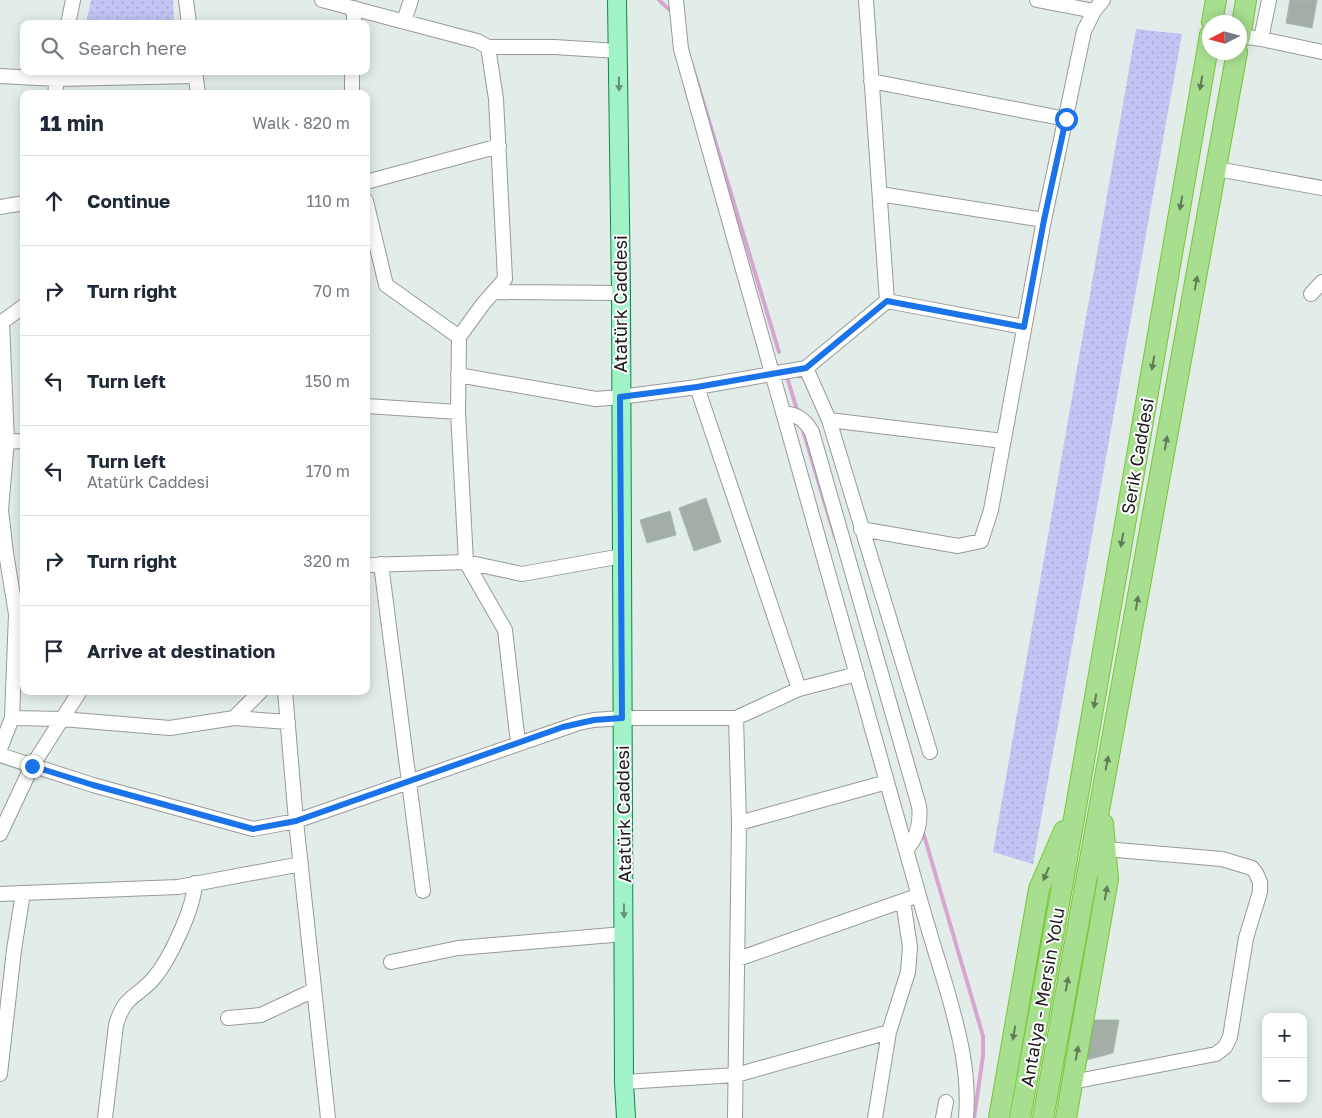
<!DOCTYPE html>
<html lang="en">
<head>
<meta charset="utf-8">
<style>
	body { margin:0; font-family:"Golos Text",sans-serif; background:#f6f6f7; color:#1f2937 }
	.controls { position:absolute; right:15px; bottom:15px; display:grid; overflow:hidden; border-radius:10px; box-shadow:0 2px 12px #0003 }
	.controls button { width:45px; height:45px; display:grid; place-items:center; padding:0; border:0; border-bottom:1px solid #e0e1e3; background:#fff; color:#1f2937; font:25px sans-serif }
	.compass { position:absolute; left:1202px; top:15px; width:45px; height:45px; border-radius:50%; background:#fff; box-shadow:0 2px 12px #0003; rotate:264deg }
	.stop { position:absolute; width:15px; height:15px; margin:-11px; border:4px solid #1a73e8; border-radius:50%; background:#fff }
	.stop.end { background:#1a73e8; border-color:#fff; box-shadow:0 1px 5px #0008 }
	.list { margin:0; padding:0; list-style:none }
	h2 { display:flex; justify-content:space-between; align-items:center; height:65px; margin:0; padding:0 20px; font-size:21px }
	h2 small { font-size:16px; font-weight:400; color:#747a83 }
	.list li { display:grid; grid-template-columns:32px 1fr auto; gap:15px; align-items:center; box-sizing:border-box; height:90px; padding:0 20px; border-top:1px solid #e0e1e3 }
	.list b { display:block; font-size:19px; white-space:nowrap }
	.list p { margin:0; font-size:16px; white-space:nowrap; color:#747a83 }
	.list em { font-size:16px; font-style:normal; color:#747a83 }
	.icon { flex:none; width:28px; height:28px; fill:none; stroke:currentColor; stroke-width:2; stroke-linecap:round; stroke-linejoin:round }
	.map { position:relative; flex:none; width:1322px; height:1118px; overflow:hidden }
	.search { position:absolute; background:#fff; box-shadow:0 2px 12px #0003; left:20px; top:20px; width:350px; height:55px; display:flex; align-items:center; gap:12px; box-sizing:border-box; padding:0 18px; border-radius:10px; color:#747a83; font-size:19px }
	.panel { position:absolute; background:#fff; box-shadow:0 2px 12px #0003; left:20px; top:90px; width:350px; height:605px; border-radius:10px }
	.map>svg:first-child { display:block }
</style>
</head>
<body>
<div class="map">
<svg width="1322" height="1118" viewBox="0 0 1322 1118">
	<defs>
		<pattern id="park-dots" width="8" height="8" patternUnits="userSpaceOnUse" patternTransform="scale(1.25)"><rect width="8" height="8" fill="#c2c4f4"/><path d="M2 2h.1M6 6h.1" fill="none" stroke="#a6a8d1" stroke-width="1.8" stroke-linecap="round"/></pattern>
	</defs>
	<rect width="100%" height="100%" fill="#e2ece8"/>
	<!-- park -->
	<path fill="url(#park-dots)" d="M 91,0 L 173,0 L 174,24 L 86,24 Z
		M 1136,29 L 1182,34 L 1033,864 L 993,852 Z"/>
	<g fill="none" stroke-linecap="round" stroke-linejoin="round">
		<!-- stream -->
		<path stroke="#d6a6d1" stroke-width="4" d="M 659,0 L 674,14
			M 693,68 L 779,352
			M 786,374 L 798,413
			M 802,427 L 835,537
			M 923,832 L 983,1036 L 983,1056 L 974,1118"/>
	</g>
	<!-- building -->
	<path fill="#a2aea6" stroke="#a6bdae" d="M 1290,0 L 1317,0 L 1312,28 L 1286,23 Z
		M 706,498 L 721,542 L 694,551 L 679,508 Z
		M 670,511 L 676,535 L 647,543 L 640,520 Z
		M 1087,1020 L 1119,1020 L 1113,1053 L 1079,1062 Z"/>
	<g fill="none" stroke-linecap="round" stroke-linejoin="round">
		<defs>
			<path id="minor" d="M 186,0 L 189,24
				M 322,0 L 477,41 L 488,47 L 496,99 L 505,279 L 483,304 L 459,337 L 458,412 L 466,562 L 505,630 L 518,743
				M 676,0 L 681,49 L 919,896 C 927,925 936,954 945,983 C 958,1028 970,1071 966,1118
				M 866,0 L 887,301
				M 1037,0 L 1094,11
				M 404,21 L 411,0
				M 68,24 L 73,0
				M 354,24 L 354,8
				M 1240,36 L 1261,39 L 1269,0
				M 1261,39 L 1322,52
				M 488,47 L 554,47 L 618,51
				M 195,71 L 198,94
				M 0,76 L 56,79 L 196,76
				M 871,81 L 1066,119
				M 55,94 L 58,71
				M 352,94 L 352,71
				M 1217,169 L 1322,188
				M 366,182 L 499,146
				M 880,194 L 1044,220
				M 366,201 L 386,285 L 459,337
				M 0,207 L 24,203
				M 494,292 L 621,293
				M 1311,294 L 1322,282
				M 887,301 L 1024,327
				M 806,368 L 829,420 L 930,752
				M 458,375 L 596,399 L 620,397 L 697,387 L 806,368 L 887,301
				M 697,387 L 799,689
				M 366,406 L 458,412
				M 783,413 C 797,414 805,420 812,432 L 919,806 C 921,823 918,837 906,850
				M 829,420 L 1003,441
				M 0,442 L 24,441
				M 861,529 L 958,546 L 981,541 L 991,510 L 1044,220 L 1084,31 L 1094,11 L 1103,0
				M 381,564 L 423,891
				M 366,565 L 466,562 L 522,574 L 622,556
				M 285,691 L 296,821 L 328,1118
				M 12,718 L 62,719 L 170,728 L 234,718 L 288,722
				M 234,718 L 261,691
				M 0,749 L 12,718 L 16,614 L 6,553 L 1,510 L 7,441 L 2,322 L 24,306
				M 0,755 L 93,785 L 253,829 L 296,821 L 579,723 L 594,720 L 621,718 L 736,718 L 799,689 L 857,674
				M 739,823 L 887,782
				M 0,834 L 32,766 L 80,691
				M 23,893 L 178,887 L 301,864
				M 0,894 L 23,893 L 14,950 L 0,1074
				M 738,959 L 911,898
				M 391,962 L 458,948 L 624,934
				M 228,1018 L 261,1015 L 314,990
				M 624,1082 L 736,1075 L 889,1032
				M 1072,1082 L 1216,1054 L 1225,1047 L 1230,1037 L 1246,938 L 1260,892 L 1260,882 L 1256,873 L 1252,868 L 1222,859 L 1105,849
				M 105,1118 L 116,1025 C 125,994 137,998 154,978 C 170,959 194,908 195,883
				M 735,1118 L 739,823 L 736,718
				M 875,1118 L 889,1032 L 908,972 L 910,947 L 903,901
				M 943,1118 L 946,1102"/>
			<path id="major" d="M 617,0 L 621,293 L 624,1082 L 626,1118"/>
			<path id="highway" d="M 1212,22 L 1216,0
				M 1240,38 L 1246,0
				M 999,1118 L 1039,889 L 1064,831
				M 1020,1118 L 1064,876 L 1210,35
				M 1043,1118 L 1237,52
				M 1066,1118 L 1108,879 L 1103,824"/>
		</defs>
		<!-- minor casing -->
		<use href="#minor" stroke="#999" stroke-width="16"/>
		<!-- major casing -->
		<use href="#major" stroke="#0d8751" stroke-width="20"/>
		<!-- highway casing -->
		<use href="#highway" stroke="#76c733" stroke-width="22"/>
		<!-- minor -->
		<use href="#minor" stroke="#fff" stroke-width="14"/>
		<!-- major -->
		<use href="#major" stroke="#a1f3c7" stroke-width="18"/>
		<!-- highway -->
		<use href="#highway" stroke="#a7de90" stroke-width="20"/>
	</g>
	<!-- one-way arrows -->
	<defs><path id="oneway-solid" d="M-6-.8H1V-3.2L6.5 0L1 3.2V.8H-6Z" transform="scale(1.25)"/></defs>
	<g fill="#627d56">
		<use href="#oneway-solid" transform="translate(1201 83) rotate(100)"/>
		<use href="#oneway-solid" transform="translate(1181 203) rotate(100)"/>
		<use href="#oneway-solid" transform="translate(1196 283) rotate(-80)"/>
		<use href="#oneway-solid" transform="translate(1153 363) rotate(100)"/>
		<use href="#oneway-solid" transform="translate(1166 443) rotate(-80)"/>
		<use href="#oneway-solid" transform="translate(1122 540) rotate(100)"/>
		<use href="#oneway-solid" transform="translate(1137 603) rotate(-80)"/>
		<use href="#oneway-solid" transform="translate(1095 701) rotate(100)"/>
		<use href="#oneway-solid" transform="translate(1107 763) rotate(-79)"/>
		<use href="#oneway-solid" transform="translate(1046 874) rotate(113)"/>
		<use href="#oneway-solid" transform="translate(1106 893) rotate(-80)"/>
		<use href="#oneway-solid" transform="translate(1067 984) rotate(-80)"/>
		<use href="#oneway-solid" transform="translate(1014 1033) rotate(100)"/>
		<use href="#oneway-solid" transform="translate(1077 1053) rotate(-80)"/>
	</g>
	<g fill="#65927a">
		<use href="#oneway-solid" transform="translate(619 84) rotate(89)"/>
		<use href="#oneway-solid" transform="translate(624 911) rotate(89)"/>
	</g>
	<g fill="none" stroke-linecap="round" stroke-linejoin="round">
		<!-- route -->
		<path stroke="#1a73e8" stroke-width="6" d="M 32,766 L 93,785 L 253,829 L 296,821 L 563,727 L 594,720 L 622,718 L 620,397 L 697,387 L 806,368 L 887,301 L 1024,327 L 1044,220 L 1066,119"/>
	</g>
	<g text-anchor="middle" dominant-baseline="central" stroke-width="4" stroke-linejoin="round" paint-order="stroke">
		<!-- street labels -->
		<g font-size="18" fill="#1c1c1c" stroke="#fff">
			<text transform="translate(620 304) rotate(-90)">Atatürk Caddesi</text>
			<text transform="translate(1137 456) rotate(-80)">Serik Caddesi</text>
			<text transform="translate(623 814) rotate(-91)">Atatürk Caddesi</text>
			<text transform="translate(1042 997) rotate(-80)">Antalya - Mersin Yolu</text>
		</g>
	</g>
</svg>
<div class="controls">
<button>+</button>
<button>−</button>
</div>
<svg class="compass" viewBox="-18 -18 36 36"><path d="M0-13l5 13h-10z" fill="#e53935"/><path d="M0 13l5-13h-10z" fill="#747a83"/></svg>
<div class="stop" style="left:1066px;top:119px"></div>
<div class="stop end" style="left:32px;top:766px"></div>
<div class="search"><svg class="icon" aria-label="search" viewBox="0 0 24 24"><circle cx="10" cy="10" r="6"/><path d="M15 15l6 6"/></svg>Search here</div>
<section class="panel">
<h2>11 min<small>Walk · 820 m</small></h2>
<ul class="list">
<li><svg class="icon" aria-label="ahead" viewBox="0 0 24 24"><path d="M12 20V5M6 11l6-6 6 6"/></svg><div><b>Continue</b></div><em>110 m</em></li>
<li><svg class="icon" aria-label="right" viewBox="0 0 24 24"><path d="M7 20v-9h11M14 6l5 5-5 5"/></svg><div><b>Turn right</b></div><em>70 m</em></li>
<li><svg class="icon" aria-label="left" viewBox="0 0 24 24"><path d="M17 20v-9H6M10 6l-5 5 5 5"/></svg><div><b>Turn left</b></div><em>150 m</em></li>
<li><svg class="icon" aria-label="left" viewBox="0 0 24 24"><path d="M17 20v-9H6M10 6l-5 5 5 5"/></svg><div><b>Turn left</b><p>Atatürk Caddesi</p></div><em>170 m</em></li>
<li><svg class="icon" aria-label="right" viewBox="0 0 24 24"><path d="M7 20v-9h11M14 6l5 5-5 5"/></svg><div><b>Turn right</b></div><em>320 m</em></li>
<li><svg class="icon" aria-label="arrive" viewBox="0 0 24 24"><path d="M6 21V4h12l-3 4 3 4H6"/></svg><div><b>Arrive at destination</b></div></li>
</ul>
</section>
</div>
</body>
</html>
